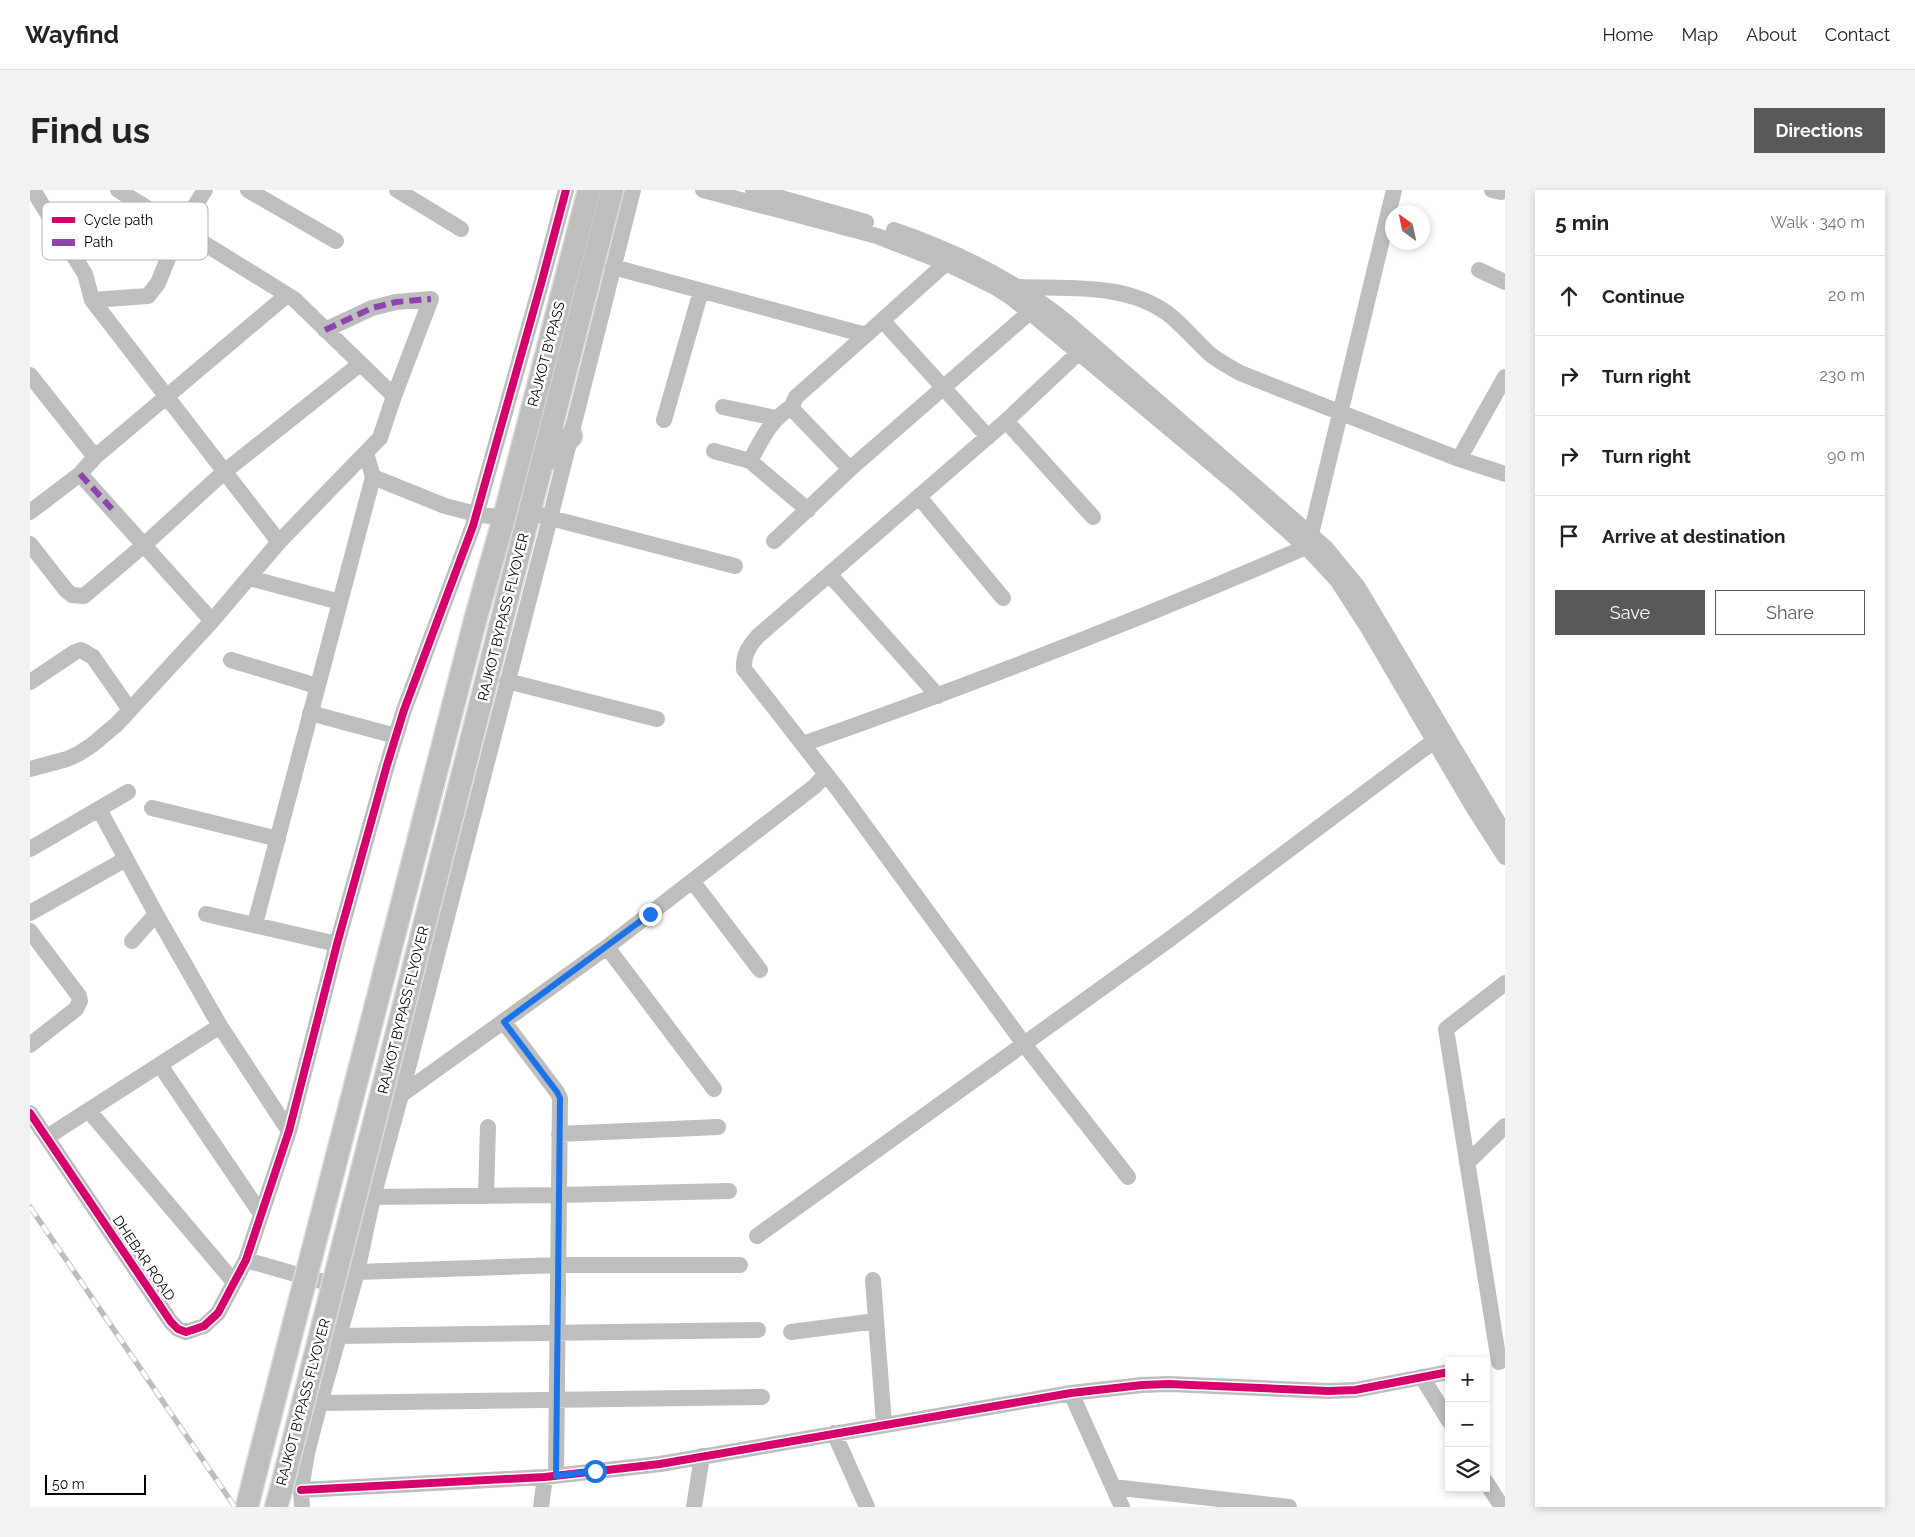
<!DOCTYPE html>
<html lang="en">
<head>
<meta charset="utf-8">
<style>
	body { margin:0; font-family:Raleway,sans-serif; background:#f2f2f2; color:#222 }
	.controls { position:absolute; right:15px; bottom:15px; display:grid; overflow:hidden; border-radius:0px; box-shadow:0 2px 8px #0003 }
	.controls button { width:45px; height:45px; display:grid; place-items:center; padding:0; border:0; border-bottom:1px solid #e0e0e0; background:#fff; color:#222; font:25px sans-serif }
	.compass { position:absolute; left:1355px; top:15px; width:45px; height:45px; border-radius:50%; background:#fff; box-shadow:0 2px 8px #0003; rotate:327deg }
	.scale { position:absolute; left:15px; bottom:12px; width:101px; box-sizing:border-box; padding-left:5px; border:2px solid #000; border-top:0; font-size:14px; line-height:18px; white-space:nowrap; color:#000; -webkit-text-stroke:4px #fff; paint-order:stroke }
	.stop { position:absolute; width:15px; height:15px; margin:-11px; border:4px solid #1a73e8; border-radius:50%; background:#fff }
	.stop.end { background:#1a73e8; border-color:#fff; box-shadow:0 1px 5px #0008 }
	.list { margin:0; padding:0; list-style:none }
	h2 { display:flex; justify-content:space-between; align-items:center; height:65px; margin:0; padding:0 20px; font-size:21px }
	h2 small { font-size:16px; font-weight:400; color:#767676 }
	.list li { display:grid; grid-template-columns:32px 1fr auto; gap:15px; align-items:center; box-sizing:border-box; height:80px; padding:0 20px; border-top:1px solid #e0e0e0 }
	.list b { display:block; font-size:19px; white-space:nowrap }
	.list em { font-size:16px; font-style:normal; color:#767676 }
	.actions { display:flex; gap:10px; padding:15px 20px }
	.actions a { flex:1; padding:11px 0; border:1px solid #595959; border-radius:0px; text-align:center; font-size:18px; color:#595959 }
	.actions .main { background:#595959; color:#fff }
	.icon { flex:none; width:28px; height:28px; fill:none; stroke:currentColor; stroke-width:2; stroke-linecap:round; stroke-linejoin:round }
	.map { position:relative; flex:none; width:1475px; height:1317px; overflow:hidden; border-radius:0px }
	header { display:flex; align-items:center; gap:30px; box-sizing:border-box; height:70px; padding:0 25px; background:#fff; border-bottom:1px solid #e0e0e0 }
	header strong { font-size:24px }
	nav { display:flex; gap:28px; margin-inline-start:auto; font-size:18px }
	.intro { display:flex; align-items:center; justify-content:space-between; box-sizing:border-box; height:120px; padding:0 30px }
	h1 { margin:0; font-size:35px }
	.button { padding:12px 22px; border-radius:0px; background:#595959; color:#fff; font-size:18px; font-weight:700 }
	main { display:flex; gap:30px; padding:0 30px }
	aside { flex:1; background:#fff; border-radius:0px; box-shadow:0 2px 8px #0003 }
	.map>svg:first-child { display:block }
</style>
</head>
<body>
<header>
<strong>Wayfind</strong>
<nav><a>Home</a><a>Map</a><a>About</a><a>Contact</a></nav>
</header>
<div class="intro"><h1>Find us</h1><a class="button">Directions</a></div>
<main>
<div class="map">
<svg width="1475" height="1317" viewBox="0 0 1475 1317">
	<rect width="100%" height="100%" fill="#fff"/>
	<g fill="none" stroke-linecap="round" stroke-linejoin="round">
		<defs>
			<path id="highway" d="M 513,273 L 541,246
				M 446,427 L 474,328 L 559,0
				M 470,437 L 582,0
				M 217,1317 L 228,1273
				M 246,1317 L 251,1300"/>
		</defs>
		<!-- highway casing -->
		<use href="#highway" stroke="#dbdbdb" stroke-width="25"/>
		<!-- minor -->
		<path stroke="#bebebe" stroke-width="16" d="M 3,0 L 55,84 L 62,110 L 249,352
			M 88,0 L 264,109 L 364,206
			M 218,0 L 306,51
			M 367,0 L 431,39
			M 673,0 L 847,46 L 916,73 L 965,97 L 982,108 L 1048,162 L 1206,294 L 1280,361 L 1307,390 L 1338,438 L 1443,617 L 1475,667
			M 723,0 L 836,32
			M 1462,0 L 1471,2
			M 864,40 C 928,62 987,91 1039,134 L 1296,358 L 1328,397 L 1475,644
			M 583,77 L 836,145 L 916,73
			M 1449,80 L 1475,92
			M 990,97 C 1039,99 1095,93 1137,123 C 1153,135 1166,152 1181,165 C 1190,172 1200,177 1210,183 L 1429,269 L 1475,284
			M 62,110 L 118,106 L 128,93 L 150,39 L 175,0
			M 853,131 L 958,247
			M 1060,152 L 976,231 L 728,446 C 719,456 713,465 714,479 L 810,602 L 994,854 L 1098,987
			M 0,185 L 65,267
			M 693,217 L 746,228
			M 634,230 L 671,101
			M 976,231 L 1063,327
			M 684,261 L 720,271 L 778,320
			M 1429,269 L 1475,187
			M 720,271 C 733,247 739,232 762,216
			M 820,279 L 765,222 L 762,216 L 766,207 L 836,145
			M 50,284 L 182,431
			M 343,287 L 415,316 L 446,324 L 474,328
			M 889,307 L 973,408
			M 0,322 L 50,284 L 65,267 L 257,105
			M 509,325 L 705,376
			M 1281,344 L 1364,0
			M 744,351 L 820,279 L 1008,115
			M 0,354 L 36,400 L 42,405 L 54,406 L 114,355 L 194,282 L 330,174
			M 800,385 L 908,506
			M 219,388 L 310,412
			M 201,470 L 287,496
			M 477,491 L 627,529
			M 0,492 L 45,462 L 51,460 L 63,467 L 100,520
			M 280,523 L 366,546
			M 773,554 C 943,494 1111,429 1276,357
			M 0,579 L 37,569 L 48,564 L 62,555 L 87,534 L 182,431 L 249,352 L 350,248 L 364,206 L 401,109 L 366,112 L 342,118 L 295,140
			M 122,618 L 248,649
			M 69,619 L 126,724 L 190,836 L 259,941
			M 0,659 L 98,602
			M 663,692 L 730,780
			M 0,723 L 96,669
			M 176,724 L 307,754
			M 225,734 L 343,287 L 336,263
			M 0,741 L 49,806 L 50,811 L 46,819 L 0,855
			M 102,751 L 126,724
			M 577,757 L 684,899
			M 474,832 L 527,902 L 530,908 L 526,1286
			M 130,875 L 231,1024
			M 371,905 L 577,757 L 785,596 L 796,584
			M 59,921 L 204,1092
			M 0,923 L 141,1132 L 148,1139 L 156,1142 L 174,1136 L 188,1123 L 216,1070 L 259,941 L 307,754 L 357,575 L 374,520 L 443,336 L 511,94 L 536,0
			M 529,944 L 688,937
			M 17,947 L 190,836
			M 1437,973 L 1475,936
			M 456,1006 L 458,937
			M 343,1007 L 529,1005 L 699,1001
			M 727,1046 L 1140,749 L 1404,551
			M 216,1070 L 286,1090 L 313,1095
			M 327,1082 L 528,1075 L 710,1075
			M 843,1090 L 854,1234
			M 761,1142 L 846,1131
			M 308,1146 L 728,1140
			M 1469,1172 L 1416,839 L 1475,793
			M 1392,1187 L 1419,1231
			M 1041,1203 L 1092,1317
			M 290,1213 L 732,1207
			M 804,1243 L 837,1317
			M 1456,1292 L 1472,1317
			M 1083,1297 L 1259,1317
			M 271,1300 L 515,1287 L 630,1274 L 1041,1203 L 1112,1195 L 1139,1194 L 1298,1201 L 1325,1200 L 1419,1182
			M 272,1317 L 271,1300 L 277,1263 L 290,1213 L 327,1082 L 343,1007 L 371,905 L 520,328 L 603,0
			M 511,1317 L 515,1287
			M 664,1317 L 672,1266"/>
		<!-- highway -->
		<use href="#highway" stroke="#bebebe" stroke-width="22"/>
		<defs>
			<path id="rail" d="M 0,1017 L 205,1317"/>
		</defs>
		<!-- rail casing -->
		<use href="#rail" stroke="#bebebe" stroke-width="5.5"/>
		<!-- rail -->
		<use href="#rail" stroke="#fff" stroke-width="4" stroke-dasharray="11" stroke-linecap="butt"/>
		<defs>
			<path id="highway-bridge" d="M 228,1273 L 446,427
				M 251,1300 L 470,437"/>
		</defs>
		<!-- highway-bridge casing -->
		<use href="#highway-bridge" stroke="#dbdbdb" stroke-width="25" stroke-linecap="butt"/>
		<!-- highway-bridge -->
		<use href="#highway-bridge" stroke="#bebebe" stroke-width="22"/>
		<!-- quiet -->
		<path stroke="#8e44ad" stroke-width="6" stroke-dasharray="12 6" stroke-linecap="butt" d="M 295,140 L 342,118 L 366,112 L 401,109
			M 50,284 L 82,319"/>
		<defs>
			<path id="cycleway" d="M 0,923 L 141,1132 L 148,1139 L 156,1142 L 174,1136 L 188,1123 L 216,1070 L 259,941 L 307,754 L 357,575 L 374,520 L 443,336 L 511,94 L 536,0
				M 271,1300 L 515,1287 L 630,1274 L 1041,1203 L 1112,1195 L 1139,1194 L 1298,1201 L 1325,1200 L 1419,1182"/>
		</defs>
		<!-- cycleway casing -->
		<use href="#cycleway" stroke="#fff" stroke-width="11"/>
		<!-- cycleway -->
		<use href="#cycleway" stroke="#d6006c" stroke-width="8"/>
	</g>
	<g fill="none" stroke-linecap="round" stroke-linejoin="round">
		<!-- route -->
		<path stroke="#1a73e8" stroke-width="6" d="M 565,1281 L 526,1286 L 530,908 L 527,902 L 474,832 L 620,724"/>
	</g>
	<g text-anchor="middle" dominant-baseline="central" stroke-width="5" stroke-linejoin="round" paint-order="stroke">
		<!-- street labels -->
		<g font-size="14" fill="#000" stroke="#fff">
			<text transform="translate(516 164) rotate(-75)">RAJKOT BYPASS</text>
			<text transform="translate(473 427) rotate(-76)">RAJKOT BYPASS FLYOVER</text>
			<text transform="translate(373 820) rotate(-76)">RAJKOT BYPASS FLYOVER</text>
			<text transform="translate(114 1068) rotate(56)">DHEBAR ROAD</text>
			<text transform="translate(273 1212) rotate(-75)">RAJKOT BYPASS FLYOVER</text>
		</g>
	</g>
	<!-- legend -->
	<rect x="12" y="12" width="166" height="58" rx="8" fill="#fff" stroke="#b2b2b2" stroke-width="1"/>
	<rect x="22" y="27" width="23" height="6" fill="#d6006c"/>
	<rect x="22" y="49" width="23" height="7" fill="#8e44ad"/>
	<g font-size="14" fill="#000">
		<text x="54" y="35">Cycle path</text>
		<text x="54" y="57">Path</text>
	</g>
</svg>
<div class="controls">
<button>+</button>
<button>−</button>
<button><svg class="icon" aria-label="layers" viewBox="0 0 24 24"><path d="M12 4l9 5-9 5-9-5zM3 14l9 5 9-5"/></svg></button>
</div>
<svg class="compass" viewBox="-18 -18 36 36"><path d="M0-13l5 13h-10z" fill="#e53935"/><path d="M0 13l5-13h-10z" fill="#767676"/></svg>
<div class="scale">50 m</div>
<div class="stop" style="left:565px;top:1281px"></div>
<div class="stop end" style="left:620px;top:724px"></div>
</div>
<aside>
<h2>5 min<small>Walk · 340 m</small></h2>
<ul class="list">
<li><svg class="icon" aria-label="ahead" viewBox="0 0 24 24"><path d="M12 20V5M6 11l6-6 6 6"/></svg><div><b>Continue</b></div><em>20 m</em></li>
<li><svg class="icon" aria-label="right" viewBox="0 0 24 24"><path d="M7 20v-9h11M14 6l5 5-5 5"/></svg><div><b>Turn right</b></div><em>230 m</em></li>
<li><svg class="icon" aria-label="right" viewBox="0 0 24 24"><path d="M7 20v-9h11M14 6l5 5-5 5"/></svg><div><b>Turn right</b></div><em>90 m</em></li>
<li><svg class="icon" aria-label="arrive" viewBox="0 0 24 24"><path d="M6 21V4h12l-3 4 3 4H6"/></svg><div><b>Arrive at destination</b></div></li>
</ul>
<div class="actions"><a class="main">Save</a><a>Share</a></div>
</aside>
</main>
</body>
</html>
